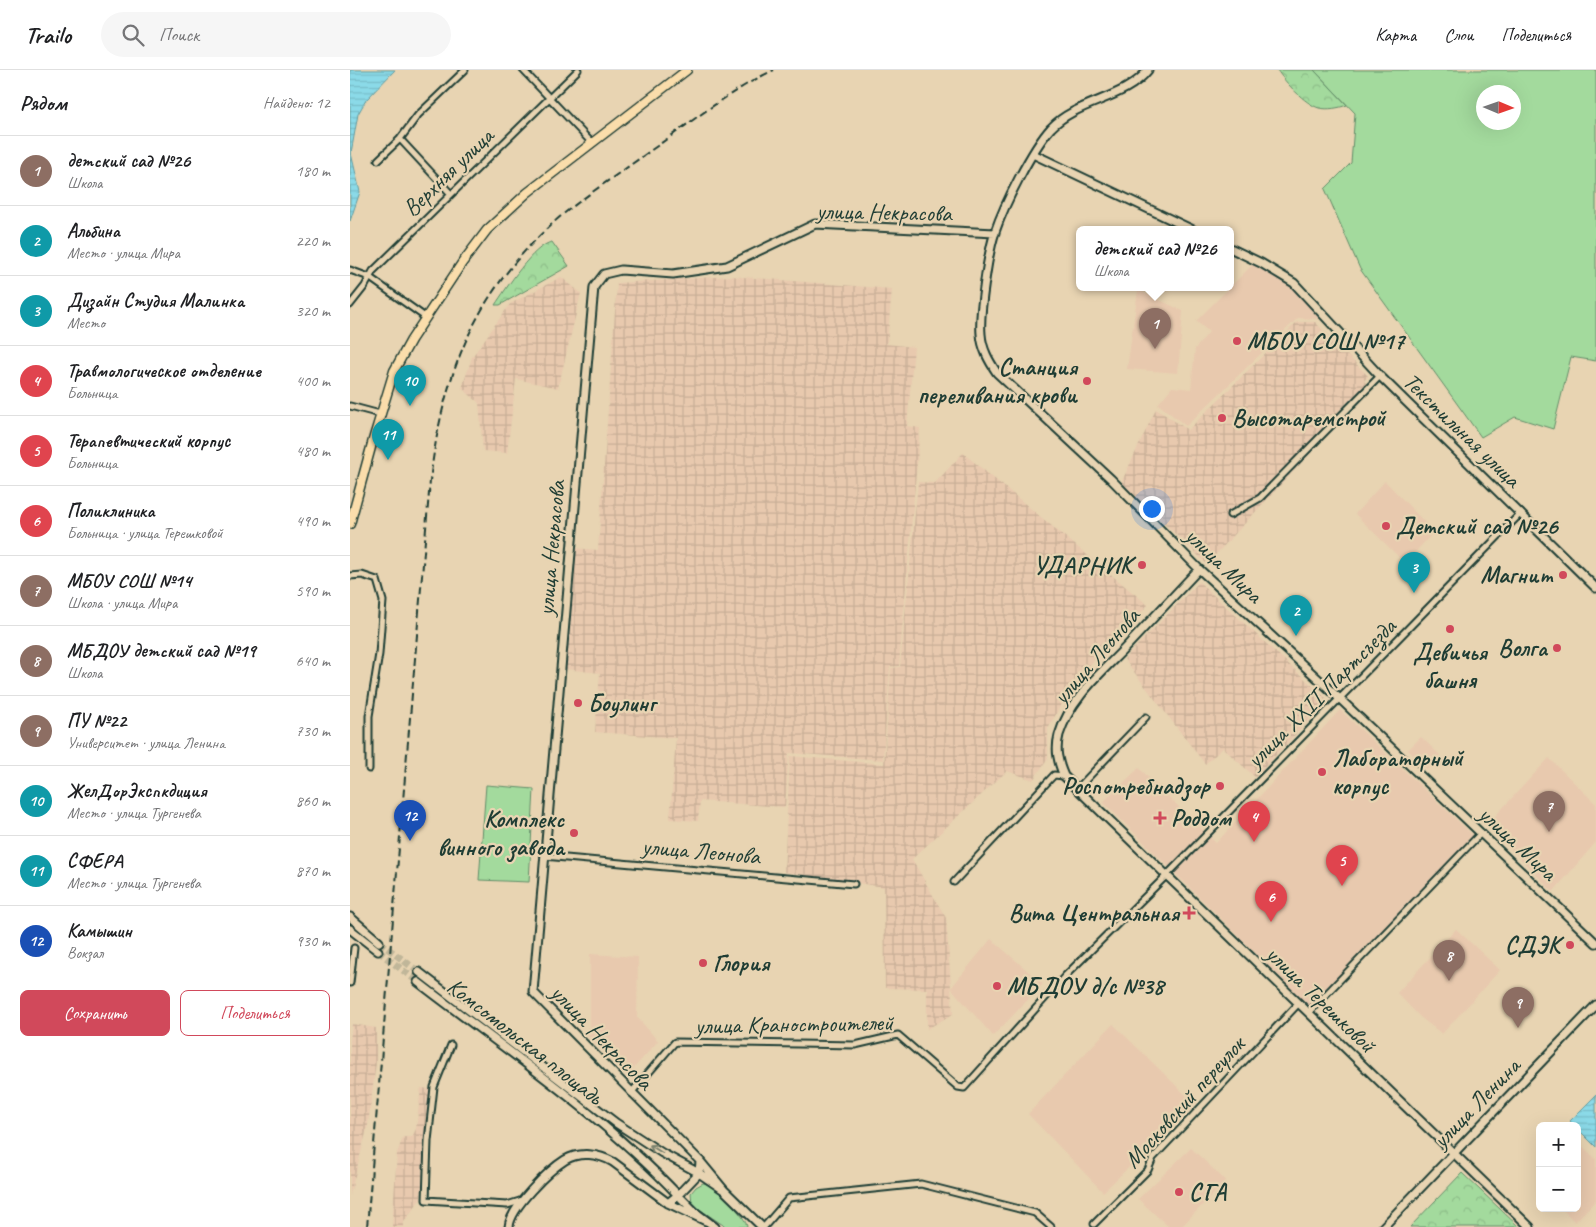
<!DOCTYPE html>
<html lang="ru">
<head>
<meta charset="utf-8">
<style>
	body { margin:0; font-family:Caveat,sans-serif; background:#f6f6f6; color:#202124 }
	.controls { position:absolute; right:15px; bottom:15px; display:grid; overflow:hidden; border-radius:8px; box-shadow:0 5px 20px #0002 }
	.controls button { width:45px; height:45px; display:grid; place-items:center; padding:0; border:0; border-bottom:1px solid #e0e0e0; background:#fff; color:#202124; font:25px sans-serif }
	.compass { position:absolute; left:1126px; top:15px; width:45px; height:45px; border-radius:50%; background:#fff; box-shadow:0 5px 20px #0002; rotate:92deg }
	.you { position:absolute; left:801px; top:438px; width:18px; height:18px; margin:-12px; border:4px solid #fff; border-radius:50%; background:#1a73e8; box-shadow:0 0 0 8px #1a73e833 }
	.badge { display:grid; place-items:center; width:32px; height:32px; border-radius:50%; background:#d1495b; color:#fff; font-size:16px; font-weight:700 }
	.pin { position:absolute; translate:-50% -41px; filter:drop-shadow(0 1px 2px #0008) }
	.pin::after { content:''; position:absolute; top:26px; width:18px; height:15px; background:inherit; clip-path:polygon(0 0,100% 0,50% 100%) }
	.popup { position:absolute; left:726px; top:156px; width:158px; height:65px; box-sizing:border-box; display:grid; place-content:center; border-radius:8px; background:#fff; filter:drop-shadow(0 1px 4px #0005); font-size:16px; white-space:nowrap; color:#757577 }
	.popup b { font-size:19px; color:#202124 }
	.popup::after { content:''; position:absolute; left:50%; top:100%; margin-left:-10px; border:10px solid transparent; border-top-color:#fff }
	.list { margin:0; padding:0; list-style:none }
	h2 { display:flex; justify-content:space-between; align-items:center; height:65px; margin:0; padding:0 20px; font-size:21px }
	h2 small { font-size:16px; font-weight:400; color:#757577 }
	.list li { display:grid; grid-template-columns:32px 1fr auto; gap:15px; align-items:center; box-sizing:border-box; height:70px; padding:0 20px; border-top:1px solid #e0e0e0 }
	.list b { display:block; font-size:19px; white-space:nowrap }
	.list p { margin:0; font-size:16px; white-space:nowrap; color:#757577 }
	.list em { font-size:16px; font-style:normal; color:#757577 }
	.actions { display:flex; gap:10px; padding:15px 20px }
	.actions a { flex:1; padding:11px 0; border:1px solid #d1495b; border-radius:8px; text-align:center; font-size:18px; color:#d1495b }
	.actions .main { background:#d1495b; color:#fff }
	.icon { flex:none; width:28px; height:28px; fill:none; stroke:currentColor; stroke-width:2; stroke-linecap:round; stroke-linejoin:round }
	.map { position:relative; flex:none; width:1246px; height:1157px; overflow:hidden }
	header { display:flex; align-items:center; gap:30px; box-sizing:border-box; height:70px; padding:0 25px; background:#fff; border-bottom:1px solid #e0e0e0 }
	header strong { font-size:24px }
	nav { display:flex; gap:28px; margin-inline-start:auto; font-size:18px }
	.search { width:350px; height:45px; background:#f6f6f6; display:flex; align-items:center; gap:12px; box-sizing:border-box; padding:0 18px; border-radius:28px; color:#757577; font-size:19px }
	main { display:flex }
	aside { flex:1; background:#fff }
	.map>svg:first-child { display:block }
</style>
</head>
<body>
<header>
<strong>Trailo</strong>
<div class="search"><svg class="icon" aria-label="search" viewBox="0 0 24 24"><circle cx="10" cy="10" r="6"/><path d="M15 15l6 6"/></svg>Поиск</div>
<nav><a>Карта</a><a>Слои</a><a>Поделиться</a></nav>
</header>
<main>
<aside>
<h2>Рядом<small>Найдено: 12</small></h2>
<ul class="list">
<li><span class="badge" style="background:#8d6e63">1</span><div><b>детский сад №26</b><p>Школа</p></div><em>180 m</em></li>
<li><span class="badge" style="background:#0f9aa8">2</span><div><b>Альбина</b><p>Место · улица Мира</p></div><em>220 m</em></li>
<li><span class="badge" style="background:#0f9aa8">3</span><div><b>Дизайн Студия Малинка</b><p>Место</p></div><em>320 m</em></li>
<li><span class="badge" style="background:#e0444e">4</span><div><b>Травмологическое отделение</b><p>Больница</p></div><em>400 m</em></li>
<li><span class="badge" style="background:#e0444e">5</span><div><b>Терапевтический корпус</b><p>Больница</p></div><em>480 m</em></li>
<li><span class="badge" style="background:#e0444e">6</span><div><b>Поликлиника</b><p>Больница · улица Терешковой</p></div><em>490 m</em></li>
<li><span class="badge" style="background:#8d6e63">7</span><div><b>МБОУ СОШ №14</b><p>Школа · улица Мира</p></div><em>590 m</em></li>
<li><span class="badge" style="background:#8d6e63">8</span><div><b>МБДОУ детский сад №19</b><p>Школа</p></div><em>640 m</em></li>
<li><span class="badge" style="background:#8d6e63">9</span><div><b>ПУ №22</b><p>Университет · улица Ленина</p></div><em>730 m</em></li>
<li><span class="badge" style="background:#0f9aa8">10</span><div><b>ЖелДорЭкспкдиция</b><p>Место · улица Тургенева</p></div><em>860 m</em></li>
<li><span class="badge" style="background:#0f9aa8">11</span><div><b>СФЕРА</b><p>Место · улица Тургенева</p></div><em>870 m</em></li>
<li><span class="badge" style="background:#1a4fb4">12</span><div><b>Камышин</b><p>Вокзал</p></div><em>930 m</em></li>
</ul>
<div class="actions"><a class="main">Сохранить</a><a>Поделиться</a></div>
</aside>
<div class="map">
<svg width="1246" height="1157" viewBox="0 0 1246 1157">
	<defs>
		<pattern id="industrial-grid" width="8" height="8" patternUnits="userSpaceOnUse" patternTransform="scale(1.25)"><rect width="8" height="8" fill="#e8c9ae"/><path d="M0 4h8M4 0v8" fill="none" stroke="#c7ae96"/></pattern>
		<pattern id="forest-crowns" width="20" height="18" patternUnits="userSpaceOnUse" patternTransform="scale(1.25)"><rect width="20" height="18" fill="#a3da9d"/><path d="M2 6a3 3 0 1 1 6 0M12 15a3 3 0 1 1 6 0" fill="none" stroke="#8cbc88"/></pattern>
		<pattern id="water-rules" width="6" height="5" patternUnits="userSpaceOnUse" patternTransform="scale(1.25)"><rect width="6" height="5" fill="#8bdae8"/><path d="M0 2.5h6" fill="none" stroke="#78bcc8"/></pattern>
	</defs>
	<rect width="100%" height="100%" fill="#e8d4b2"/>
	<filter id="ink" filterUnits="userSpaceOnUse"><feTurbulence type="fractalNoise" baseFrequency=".02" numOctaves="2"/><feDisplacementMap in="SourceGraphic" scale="10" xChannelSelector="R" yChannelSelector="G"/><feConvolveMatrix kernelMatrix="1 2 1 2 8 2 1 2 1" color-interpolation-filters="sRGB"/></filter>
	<g filter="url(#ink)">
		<!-- built -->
		<path fill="#e8c9ae" d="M 904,193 L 943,217 L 971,249 L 948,248 L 836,356 L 808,334 L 822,317 L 841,319 L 845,279 L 859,262 L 846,251 Z
			M 788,220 L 833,241 L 828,303 L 777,299 Z
			M 1035,411 L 1084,462 L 1055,493 L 1005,444 Z
			M 990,640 L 1123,765 L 959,936 L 753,732 L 789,698 L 866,773 Z
			M 1071,667 L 1090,685 L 1077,699 L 1058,680 Z
			M 1199,688 L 1246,734 L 1246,772 L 1203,822 L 1137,755 Z
			M 1106,859 L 1150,900 L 1092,964 L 1070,947 L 1047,923 Z
			M 641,869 L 693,914 L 643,966 L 601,918 Z
			M 240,884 L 288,887 L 287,947 L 308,971 L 277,1006 L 234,963 L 240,956 Z
			M 763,954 L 845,1034 L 753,1122 L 678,1044 Z
			M 1227,1071 L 1246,1089 L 1246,1130 L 1225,1152 L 1211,1138 L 1227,1138 Z
			M 841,1078 L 876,1111 L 831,1157 L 819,1157 L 788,1129 Z"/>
		<!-- industrial -->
		<path fill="url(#industrial-grid)" d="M 381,206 L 542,219 L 537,274 L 564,277 L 557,356 L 570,358 L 549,596 L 540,597 L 533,690 L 439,683 L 435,737 L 350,731 L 348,751 L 320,749 L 326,668 L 245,662 L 250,603 L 214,599 L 224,478 L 248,480 L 267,213 Z
			M 211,207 L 231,223 L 208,318 L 166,309 L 157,383 L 133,381 L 129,333 L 112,318 L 122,287 L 160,234 Z
			M 947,252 L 965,252 L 1018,306 L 1014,311 L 1021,318 L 857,494 L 771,413 L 806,339 L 838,360 Z
			M 613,383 L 798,535 L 726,609 L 698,658 L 698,689 L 683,710 L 657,701 L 562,789 L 596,848 L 603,944 L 577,959 L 577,919 L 535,918 L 534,817 L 434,802 L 440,686 L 534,694 L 541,598 L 550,597 L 568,412 L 585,413 Z
			M 849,512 L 978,630 L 905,707 L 873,678 L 855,694 L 774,589 Z
			M 2,954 L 26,958 L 26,993 L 18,1055 L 0,1125 L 0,970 Z
			M 71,1018 L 81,1019 L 71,1128 L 54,1152 L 54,1157 L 42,1157 L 47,1083 L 53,1067 L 62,1067 L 66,1059 Z"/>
		<!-- green -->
		<path fill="#a3da9d" stroke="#618c68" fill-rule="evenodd" d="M 964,0 L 1246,0 L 1246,291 L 1221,287 L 1203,359 L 1165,347 L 1131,367 L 1010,199 L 975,119 L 1001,93 L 1005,43 ZM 1134,22 L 1164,22 L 1164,52 L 1134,52 Z
			M 136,715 L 184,719 L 179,812 L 129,810 Z
			M 353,1113 C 364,1114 397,1147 397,1157 L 376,1157 L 342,1134 L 341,1123 L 346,1117 Z"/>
		<!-- forest -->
		<path fill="url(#forest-crowns)" stroke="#618c68" d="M 927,0 L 964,0 L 997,35 C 989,38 978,40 969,38 C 955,34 935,12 927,0 Z
			M 202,172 L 219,196 L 150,235 L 145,235 C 156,219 183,175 202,172 Z
			M 1112,1103 L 1169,1157 L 1060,1157 Z"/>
		<!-- water -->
		<path fill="url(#water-rules)" stroke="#609ba0" d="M 0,0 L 45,0 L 16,30 L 8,44 L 1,83 L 10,122 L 0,151 Z
			M 1246,1025 L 1246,1077 L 1220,1051 Z"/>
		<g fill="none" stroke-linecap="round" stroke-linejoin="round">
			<!-- secondary-tunnel -->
			<path stroke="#c0b699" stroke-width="7" stroke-dasharray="7 3.5" stroke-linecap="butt" d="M 29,872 L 69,902
				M 28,881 L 68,912"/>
			<defs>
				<path id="street" d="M 173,0 L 241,72
					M 50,69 L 101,124
					M 28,90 L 50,69 L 68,45 L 115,0
					M 0,200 L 19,207 L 75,247
					M 0,235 L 15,216 L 23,201 L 228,0
					M 0,336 L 30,344
					M 880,445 L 910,428 L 1030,306
					M 0,506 L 12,505 L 27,510 L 33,531 L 29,584 L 19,646 L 19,699
					M 727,719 L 796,647
					M 194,786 L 504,814
					M 604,812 L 704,705 L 714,706
					M 0,913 L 4,878
					M 959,942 L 1131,763
					M 101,975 L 84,1017 L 78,1071 L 76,1130 L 157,1135 L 173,1130
					M 281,1023 L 325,972 L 505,975 L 548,965 L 608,1017 L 614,1018 L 716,905 L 816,806 L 1171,443
					M 744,1154 L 798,1100 L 803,1088 L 949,933
					M 414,1157 L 439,1128 L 571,1114 L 685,1143 L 701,1157"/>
				<path id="secondary" d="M 798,0 C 774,30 728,30 701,58 C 682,79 654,135 645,162 C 638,183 629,243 631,264 C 632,279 639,291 647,303 L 761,409 L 849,499 L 990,629 L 1246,873
					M 683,84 L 843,160
					M 880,178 L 911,193 L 944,213 L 1030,306 L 1246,518
					M 849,499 C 825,525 800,551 776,577 C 751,603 720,629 709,665 C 705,680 708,692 714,706 L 1180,1157
					M 0,847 L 29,872
					M 0,859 L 28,881
					M 69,902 L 266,1053 L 312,1083 L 349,1103 L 350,1091
					M 68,912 C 156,980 251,1044 328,1125 L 318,1133
					M 374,1120 L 350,1091 L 183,922 L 244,217 L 254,204 L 271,200 L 323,204 L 377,196 L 465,154 L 645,163
					M 159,1157 C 160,1138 199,1100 215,1090 C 230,1081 249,1084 263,1092 L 318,1133 L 356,1151
					M 365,1157 L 345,1142 L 328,1125 L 349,1103 L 374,1120 L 412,1157
					M 1033,1157 L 1246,935"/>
				<path id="primary" d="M 0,454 L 23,370 L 44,301 L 61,270 L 112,193 L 137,160 L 177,123 L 337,0"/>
			</defs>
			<!-- street casing -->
			<use href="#street" stroke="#1f3d34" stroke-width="9"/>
			<!-- secondary casing -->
			<use href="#secondary" stroke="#1f3d34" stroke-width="11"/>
			<!-- primary casing -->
			<use href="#primary" stroke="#1f3d34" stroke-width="11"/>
			<!-- street -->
			<use href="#street" stroke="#e8d4b2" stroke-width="5"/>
			<!-- secondary -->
			<use href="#secondary" stroke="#e8d4b2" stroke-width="7"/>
			<!-- primary -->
			<use href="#primary" stroke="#faddab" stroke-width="8"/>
			<!-- rail -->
			<path stroke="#1f3d34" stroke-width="2" stroke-dasharray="8 4" stroke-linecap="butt" d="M 17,1157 L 80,411 C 93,303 126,219 211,146 C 239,123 270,103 300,81 C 340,53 379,21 424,0"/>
		</g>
		<!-- one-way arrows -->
		<defs><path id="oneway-shaft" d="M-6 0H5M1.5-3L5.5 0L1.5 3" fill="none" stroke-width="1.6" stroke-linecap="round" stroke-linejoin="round" transform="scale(1.25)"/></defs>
		<use stroke="#79816d" href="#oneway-shaft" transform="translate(306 1079) rotate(-148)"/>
	</g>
	<!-- markers -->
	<g fill="#d1495b" stroke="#e8d4b2" stroke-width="2">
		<circle cx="887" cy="271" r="5"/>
		<circle cx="737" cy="311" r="5"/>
		<circle cx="872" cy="348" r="5"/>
		<circle cx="1036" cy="456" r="5"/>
		<circle cx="792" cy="495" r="5"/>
		<circle cx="1213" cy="505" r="5"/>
		<circle cx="1100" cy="559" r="5"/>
		<circle cx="1207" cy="578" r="5"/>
		<circle cx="228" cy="633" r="5"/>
		<circle cx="972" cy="702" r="5"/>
		<circle cx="870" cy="716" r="5"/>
		<path d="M807.5 740.5h5v5h5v5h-5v5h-5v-5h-5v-5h5z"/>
		<circle cx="224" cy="763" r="5"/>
		<path d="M836.5 835.5h5v5h5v5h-5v5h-5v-5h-5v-5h5z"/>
		<circle cx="1220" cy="875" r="5"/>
		<circle cx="353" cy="893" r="5"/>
		<circle cx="647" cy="916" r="5"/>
		<circle cx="829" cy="1122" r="5"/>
	</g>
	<g text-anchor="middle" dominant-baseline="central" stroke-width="4.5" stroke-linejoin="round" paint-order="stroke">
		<!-- street labels -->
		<g font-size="24" fill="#1f3d34" stroke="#e8d4b2">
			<text transform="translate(98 102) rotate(-44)">Верхняя улица</text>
			<text transform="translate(534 142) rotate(1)">улица Некрасова</text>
			<text transform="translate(1112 360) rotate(44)">Текстильная улица</text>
			<text transform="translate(201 478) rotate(-85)">улица Некрасова</text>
			<text transform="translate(874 495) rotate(44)">улица Мира</text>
			<text transform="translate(746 586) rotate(-49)">улица Леонова</text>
			<text transform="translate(971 623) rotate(-45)">улица XXII Партсъезда</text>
			<text transform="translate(1168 773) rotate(43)">улица Мира</text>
			<text transform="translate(351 781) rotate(5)">улица Леонова</text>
			<text transform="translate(971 929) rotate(44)">улица Терешковой</text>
			<text transform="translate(444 954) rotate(-1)">улица Краностроителей</text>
			<text transform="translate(252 967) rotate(46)">улица Некрасова</text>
			<text transform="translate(175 971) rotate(38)">Комсомольская площадь</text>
			<text transform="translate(834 1032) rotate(-48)">Московский переулок</text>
			<text transform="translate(1126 1033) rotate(-46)">улица Ленина</text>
		</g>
		<!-- poi labels -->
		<g font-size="24" font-weight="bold" fill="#1f3d34" stroke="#e8d4b2" text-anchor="start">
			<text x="897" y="271">МБОУ СОШ №17</text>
			<text x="727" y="297" text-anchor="end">Станция<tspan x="727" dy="28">переливания крови</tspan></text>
			<text x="882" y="348">Высотаремстрой</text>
			<text x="1046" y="456">Детский сад №26</text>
			<text x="782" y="495" text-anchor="end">УДАРНИК</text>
			<text x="1203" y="505" text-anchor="end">Магнит</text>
			<text x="1197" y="578" text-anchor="end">Волга</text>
			<text x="1100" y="582" text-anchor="middle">Девичья<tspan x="1100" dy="28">башня</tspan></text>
			<text x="238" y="633">Боулинг</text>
			<text x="982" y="688">Лабораторный<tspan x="982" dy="28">корпус</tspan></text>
			<text x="860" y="716" text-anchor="end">Роспотребнадзор</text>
			<text x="821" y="748">Роддом</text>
			<text x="214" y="749" text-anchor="end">Комплекс<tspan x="214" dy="28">винного завода</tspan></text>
			<text x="829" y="843" text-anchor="end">Вита Центральная</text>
			<text x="1210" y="875" text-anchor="end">СДЭК</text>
			<text x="363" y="893">Глория</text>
			<text x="657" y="916">МБДОУ д/с №38</text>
			<text x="839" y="1122">СГА</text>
		</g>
	</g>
</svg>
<div class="controls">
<button>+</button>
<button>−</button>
</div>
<svg class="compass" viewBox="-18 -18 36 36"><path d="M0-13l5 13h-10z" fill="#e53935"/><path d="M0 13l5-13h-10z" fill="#757577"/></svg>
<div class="you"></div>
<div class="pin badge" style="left:805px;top:279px;background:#8d6e63">1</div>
<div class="popup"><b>детский сад №26</b>Школа</div>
<div class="pin badge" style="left:946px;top:566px;background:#0f9aa8">2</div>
<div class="pin badge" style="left:1064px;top:523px;background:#0f9aa8">3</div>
<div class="pin badge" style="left:904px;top:772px;background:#e0444e">4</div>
<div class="pin badge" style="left:992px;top:816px;background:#e0444e">5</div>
<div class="pin badge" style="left:921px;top:852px;background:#e0444e">6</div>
<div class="pin badge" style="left:1199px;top:762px;background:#8d6e63">7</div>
<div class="pin badge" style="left:1099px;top:911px;background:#8d6e63">8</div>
<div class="pin badge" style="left:1168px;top:958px;background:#8d6e63">9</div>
<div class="pin badge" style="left:60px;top:336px;background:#0f9aa8">10</div>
<div class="pin badge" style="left:38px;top:390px;background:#0f9aa8">11</div>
<div class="pin badge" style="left:60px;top:771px;background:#1a4fb4">12</div>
</div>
</main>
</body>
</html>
